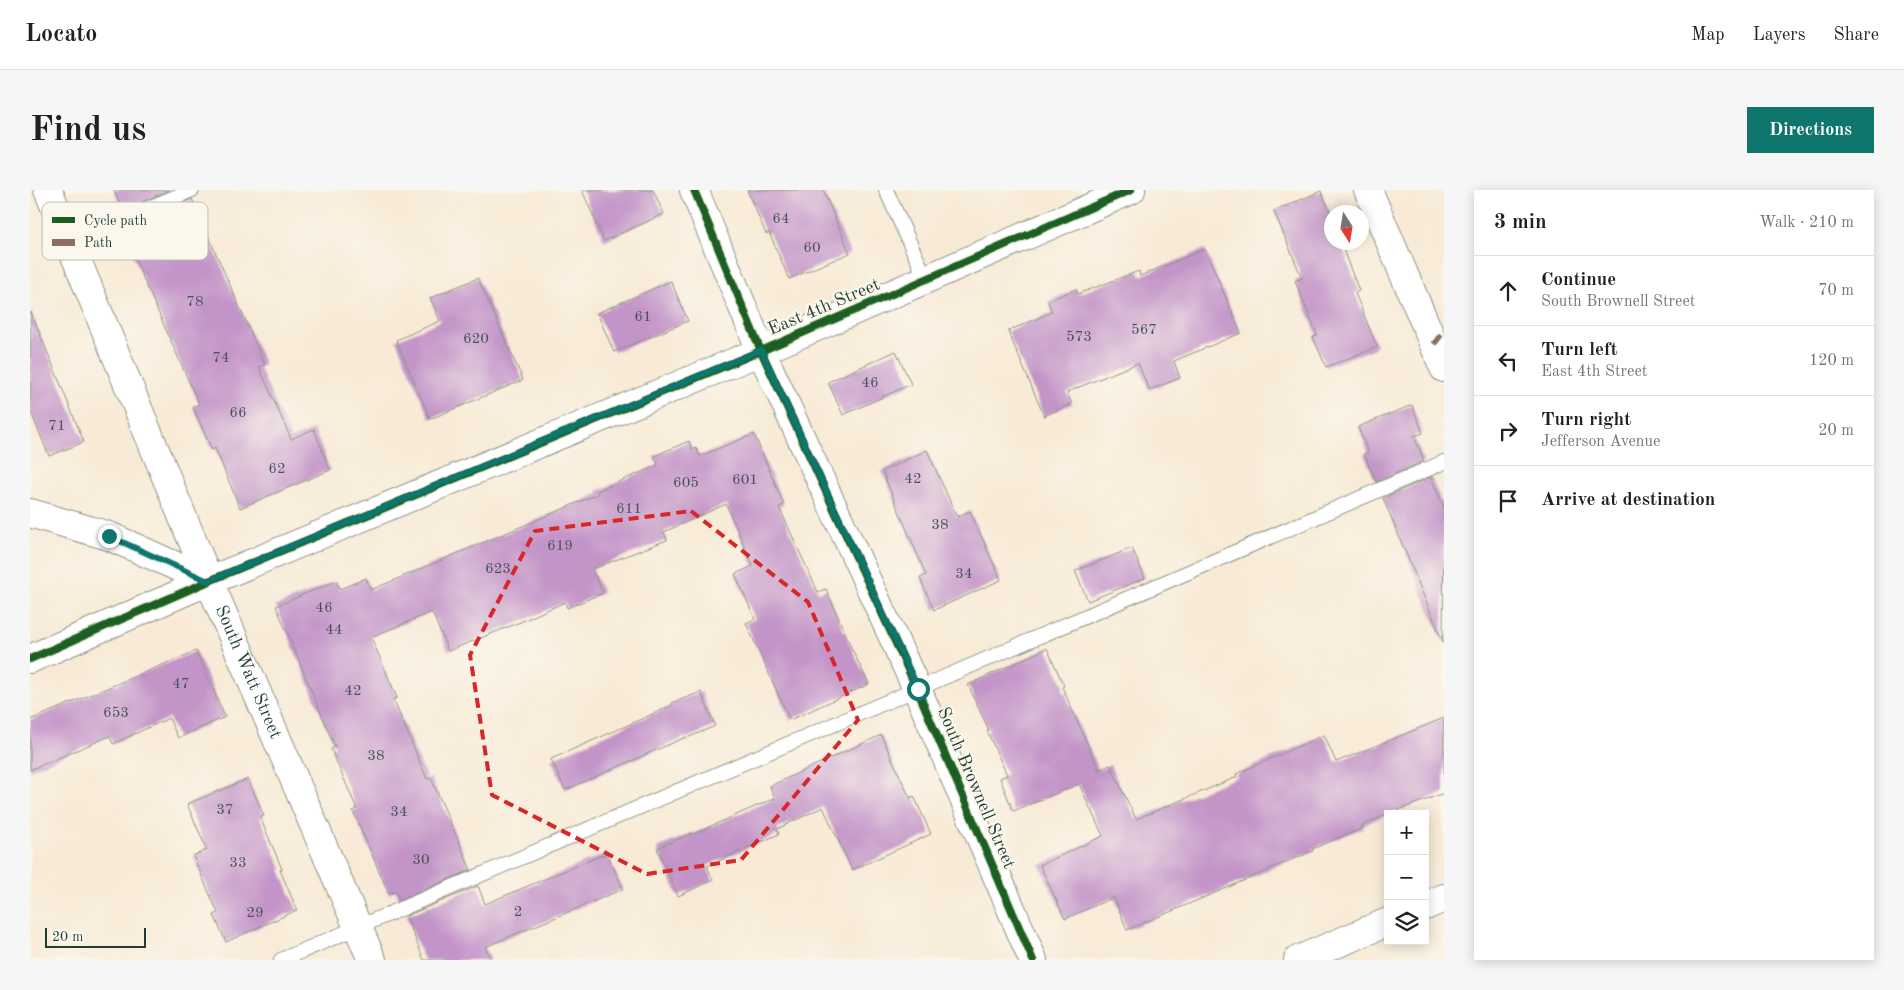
<!DOCTYPE html>
<html lang="en">
<head>
<meta charset="utf-8">
<style>
	body { margin:0; font-family:"Old Standard TT",serif; background:#f6f6f6; color:#202124 }
	.controls { position:absolute; right:15px; bottom:15px; display:grid; overflow:hidden; border-radius:0px; box-shadow:0 2px 12px #0003 }
	.controls button { width:45px; height:45px; display:grid; place-items:center; padding:0; border:0; border-bottom:1px solid #e0e0e0; background:#fff; color:#202124; font:25px sans-serif }
	.compass { position:absolute; left:1294px; top:15px; width:45px; height:45px; border-radius:50%; background:#fff; box-shadow:0 2px 12px #0003; rotate:168deg }
	.scale { position:absolute; left:15px; bottom:12px; width:101px; box-sizing:border-box; padding-left:5px; border:2px solid #1f3d34; border-top:0; font-size:14px; line-height:18px; white-space:nowrap; color:#1f3d34; -webkit-text-stroke:4px #fbf7ec; paint-order:stroke }
	.stop { position:absolute; width:15px; height:15px; margin:-11px; border:4px solid #0f766e; border-radius:50%; background:#fff }
	.stop.end { background:#0f766e; border-color:#fff; box-shadow:0 1px 5px #0008 }
	.list { margin:0; padding:0; list-style:none }
	h2 { display:flex; justify-content:space-between; align-items:center; height:65px; margin:0; padding:0 20px; font-size:21px }
	h2 small { font-size:16px; font-weight:400; color:#757577 }
	.list li { display:grid; grid-template-columns:32px 1fr auto; gap:15px; align-items:center; box-sizing:border-box; height:70px; padding:0 20px; border-top:1px solid #e0e0e0 }
	.list b { display:block; font-size:19px; white-space:nowrap }
	.list p { margin:0; font-size:16px; white-space:nowrap; color:#757577 }
	.list em { font-size:16px; font-style:normal; color:#757577 }
	.icon { flex:none; width:28px; height:28px; fill:none; stroke:currentColor; stroke-width:2; stroke-linecap:round; stroke-linejoin:round }
	.map { position:relative; flex:none; width:1414px; height:770px; overflow:hidden; border-radius:0px }
	header { display:flex; align-items:center; gap:30px; box-sizing:border-box; height:70px; padding:0 25px; background:#fff; border-bottom:1px solid #e0e0e0 }
	header strong { font-size:24px }
	nav { display:flex; gap:28px; margin-inline-start:auto; font-size:18px }
	.intro { display:flex; align-items:center; justify-content:space-between; box-sizing:border-box; height:120px; padding:0 30px }
	h1 { margin:0; font-size:35px }
	.button { padding:12px 22px; border-radius:0px; background:#0f766e; color:#fff; font-size:18px; font-weight:700 }
	main { display:flex; gap:30px; padding:0 30px }
	aside { flex:1; background:#fff; border-radius:0px; box-shadow:0 2px 12px #0003 }
	.map>svg:first-child { display:block }
</style>
</head>
<body>
<header>
<strong>Locato</strong>
<nav><a>Map</a><a>Layers</a><a>Share</a></nav>
</header>
<div class="intro"><h1>Find us</h1><a class="button">Directions</a></div>
<main>
<div class="map">
<svg width="1414" height="770" viewBox="0 0 1414 770">
	<rect width="100%" height="100%" fill="#fbf7ec"/>
	<filter id="ink" filterUnits="userSpaceOnUse"><feTurbulence type="fractalNoise" baseFrequency=".02" numOctaves="2"/><feDisplacementMap in="SourceGraphic" scale="10" xChannelSelector="R" yChannelSelector="G"/><feConvolveMatrix kernelMatrix="1 2 1 2 8 2 1 2 1" color-interpolation-filters="sRGB"/></filter>
	<filter id="wash" filterUnits="userSpaceOnUse"><feTurbulence type="fractalNoise" baseFrequency=".0096" numOctaves="4" result="noise"/><feDisplacementMap in="SourceGraphic" scale="20" xChannelSelector="R" yChannelSelector="G"/><feGaussianBlur stdDeviation="1.12" result="paint"/><feColorMatrix in="noise" values="0 0 0 0 0 0 0 0 0 0 0 0 0 0 0 0 0 1.4 0 .05"/><feComposite in="paint" operator="in"/></filter>
	<g filter="url(#wash)">
		<rect width="100%" height="100%" fill="#f8ead6"/>
		<g id="blocks">
			<!-- building -->
			<path fill="#c394c8" d="M 84,0 L 139,0 L 92,20 Z
				M 552,0 L 623,0 L 634,24 L 574,51 Z
				M 717,0 L 793,0 L 820,63 L 759,89 L 739,42 L 736,44 Z
				M 1291,1 L 1302,26 L 1302,52 L 1310,52 L 1329,101 L 1325,103 L 1347,157 L 1296,177 L 1283,147 L 1287,145 L 1265,91 L 1272,88 L 1244,21 Z
				M 162,9 L 235,175 L 229,177 L 261,249 L 284,239 L 300,280 L 210,318 L 185,258 L 182,260 L 163,217 L 169,214 L 97,52 L 105,49 L 99,36 Z
				M 1175,59 L 1211,143 L 1144,171 L 1150,188 L 1119,200 L 1108,173 L 1037,202 L 1042,214 L 1014,226 L 978,141 L 1022,122 L 1018,111 L 1046,99 L 1048,104 L 1109,81 L 1110,86 Z
				M 448,88 L 493,190 L 400,229 L 366,150 L 410,131 L 400,108 Z
				M 641,91 L 658,131 L 584,162 L 567,123 Z
				M 1,122 L 54,252 L 19,266 L 0,220 Z
				M 866,161 L 881,194 L 813,225 L 798,192 Z
				M 1382,215 L 1393,243 L 1384,246 L 1394,271 L 1346,292 L 1334,264 L 1338,262 L 1328,237 Z
				M 724,244 L 754,315 L 749,317 L 788,402 L 796,399 L 821,457 L 839,494 L 760,530 L 716,433 L 725,429 L 705,384 L 723,376 L 696,314 L 634,342 L 637,350 L 562,379 L 573,403 L 537,418 L 535,412 L 488,433 L 418,461 L 402,422 L 341,447 L 367,508 L 363,509 L 397,589 L 401,588 L 441,680 L 369,710 L 366,701 L 359,704 L 323,621 L 327,619 L 301,559 L 305,557 L 246,416 L 306,391 L 310,399 L 336,388 L 341,400 L 568,304 L 567,301 L 628,275 L 624,266 L 659,251 L 662,259 L 666,258 L 670,266 Z
				M 897,260 L 927,327 L 940,321 L 971,390 L 904,420 L 890,388 L 896,385 L 852,281 Z
				M 1401,287 L 1414,318 L 1413,452 L 1353,308 Z
				M 1102,358 L 1115,388 L 1058,411 L 1045,381 Z
				M 1017,458 L 1034,496 L 1032,497 L 1069,580 L 1080,575 L 1106,629 L 1207,587 L 1206,584 L 1294,545 L 1306,572 L 1414,528 L 1414,603 L 1358,624 L 1332,636 L 1333,638 L 1282,659 L 1283,661 L 1239,679 L 1239,680 L 1097,740 L 1084,707 L 1035,729 L 1010,675 L 1073,646 L 1049,594 L 983,621 L 970,588 L 977,585 L 957,541 L 959,540 L 938,495 Z
				M 166,461 L 195,527 L 148,548 L 139,528 L 83,554 L 80,546 L 0,580 L 0,530 Z
				M 671,502 L 685,536 L 657,548 L 656,547 L 535,600 L 521,569 L 643,515 L 642,513 Z
				M 851,545 L 880,608 L 884,606 L 901,644 L 822,680 L 793,617 L 747,639 L 749,644 L 677,676 L 683,690 L 648,706 L 627,658 L 662,643 L 663,644 L 745,608 L 740,596 Z
				M 218,589 L 234,626 L 230,627 L 252,679 L 250,680 L 267,720 L 196,752 L 184,725 L 188,723 L 163,666 L 177,660 L 157,614 Z
				M 577,663 L 593,699 L 455,757 L 461,770 L 394,770 L 376,726 L 448,696 L 455,714 Z"/>
		</g>
	</g>
	<g filter="url(#ink)">
		<use href="#blocks" fill-opacity="0" stroke="#8c9485" stroke-width="1"/>
		<g fill="none" stroke-linecap="round" stroke-linejoin="round">
			<defs>
				<path id="service" d="M 856,0 L 896,89
					M 40,51 L 162,0
					M 251,770 L 887,499 L 1414,272"/>
				<g id="minor">
					<path id="s1" d="M 18,0 L 179,391 L 342,770"/>
					<path d="M 664,0 L 731,161 L 887,499 L 1003,770"/>
					<path d="M 1338,0 L 1414,178"/>
					<path d="M 0,323 L 79,346 L 179,391"/>
					<path d="M 0,469 L 179,391 L 731,161 L 1101,0"/>
				</g>
				<path id="primary" d="M 1395,716 L 1414,708
					M 1268,770 L 1358,732"/>
			</defs>
			<!-- service casing -->
			<use href="#service" stroke="#8c9485" stroke-width="16"/>
			<!-- minor casing -->
			<use href="#minor" stroke="#8c9485" stroke-width="30"/>
			<!-- primary casing -->
			<use href="#primary" stroke="#8c9485" stroke-width="30"/>
			<!-- service -->
			<use href="#service" stroke="#fff" stroke-width="14"/>
			<!-- minor -->
			<use href="#minor" stroke="#fff" stroke-width="28"/>
			<!-- primary -->
			<use href="#primary" stroke="#fff" stroke-width="28"/>
			<!-- quiet -->
			<path stroke="#8d6e63" stroke-width="6" stroke-dasharray="12 6" stroke-linecap="butt" d="M 1404,154 L 1414,141"/>
			<defs>
				<path id="cycleway" d="M 664,0 L 731,161 L 887,499 L 1003,770
					M 0,469 L 179,391 L 731,161 L 1101,0"/>
			</defs>
			<!-- cycleway casing -->
			<use href="#cycleway" stroke="#fbf7ec" stroke-width="11"/>
			<!-- cycleway -->
			<use href="#cycleway" stroke="#1b5e20" stroke-width="8"/>
		</g>
	</g>
	<g fill="none" stroke-linecap="round" stroke-linejoin="round" filter="url(#ink)">
		<!-- route -->
		<path stroke="#0f766e" stroke-width="6" d="M 79,346 L 178,391 L 731,160 L 888,499"/>
	</g>
	<!-- marked area -->
	<path fill="none" stroke="#d62828" stroke-width="4" stroke-dasharray="10 6" stroke-linejoin="round" d="M 661,321 L 778,412 L 828,530 L 711,670 L 617,684 L 462,605 L 440,465 L 505,341 Z"/>
	<g text-anchor="middle" dominant-baseline="central" stroke-width="5" stroke-linejoin="round" paint-order="stroke">
		<!-- number labels -->
		<g font-size="15" fill="#485359">
			<text x="751" y="29">64</text>
			<text x="782" y="58">60</text>
			<text x="165" y="112">78</text>
			<text x="613" y="127">61</text>
			<text x="1114" y="140">567</text>
			<text x="1049" y="147">573</text>
			<text x="446" y="149">620</text>
			<text x="191" y="168">74</text>
			<text x="840" y="193">46</text>
			<text x="208" y="223">66</text>
			<text x="27" y="236">71</text>
			<text x="247" y="279">62</text>
			<text x="883" y="289">42</text>
			<text x="715" y="290">601</text>
			<text x="656" y="293">605</text>
			<text x="599" y="319">611</text>
			<text x="910" y="335">38</text>
			<text x="530" y="356">619</text>
			<text x="468" y="379">623</text>
			<text x="934" y="384">34</text>
			<text x="294" y="418">46</text>
			<text x="304" y="440">44</text>
			<text x="151" y="494">47</text>
			<text x="323" y="501">42</text>
			<text x="86" y="523">653</text>
			<text x="346" y="566">38</text>
			<text x="195" y="620">37</text>
			<text x="369" y="622">34</text>
			<text x="391" y="670">30</text>
			<text x="208" y="673">33</text>
			<text x="488" y="722">2</text>
			<text x="225" y="723">29</text>
		</g>
		<!-- street labels -->
		<g font-size="18" fill="#1f3d34" stroke="#fbf7ec">
			<text transform="translate(794 117) rotate(-23)">East 4th Street</text>
			<text stroke="none"><textPath href="#s1" startOffset="522">South Watt Street</textPath></text>
			<text transform="translate(946 598) rotate(67)">South Brownell Street</text>
		</g>
	</g>
	<!-- legend -->
	<rect x="12" y="12" width="166" height="58" rx="8" fill="#fbf7ec" stroke="#b9bfb5" stroke-width="1"/>
	<rect x="22" y="27" width="23" height="6" fill="#1b5e20"/>
	<rect x="22" y="49" width="23" height="7" fill="#8d6e63"/>
	<g font-size="14" fill="#1f3d34">
		<text x="54" y="35">Cycle path</text>
		<text x="54" y="57">Path</text>
	</g>
</svg>
<div class="controls">
<button>+</button>
<button>−</button>
<button><svg class="icon" aria-label="layers" viewBox="0 0 24 24"><path d="M12 4l9 5-9 5-9-5zM3 14l9 5 9-5"/></svg></button>
</div>
<svg class="compass" viewBox="-18 -18 36 36"><path d="M0-13l5 13h-10z" fill="#e53935"/><path d="M0 13l5-13h-10z" fill="#757577"/></svg>
<div class="scale">20 m</div>
<div class="stop" style="left:888px;top:499px"></div>
<div class="stop end" style="left:79px;top:346px"></div>
</div>
<aside>
<h2>3 min<small>Walk · 210 m</small></h2>
<ul class="list">
<li><svg class="icon" aria-label="ahead" viewBox="0 0 24 24"><path d="M12 20V5M6 11l6-6 6 6"/></svg><div><b>Continue</b><p>South Brownell Street</p></div><em>70 m</em></li>
<li><svg class="icon" aria-label="left" viewBox="0 0 24 24"><path d="M17 20v-9H6M10 6l-5 5 5 5"/></svg><div><b>Turn left</b><p>East 4th Street</p></div><em>120 m</em></li>
<li><svg class="icon" aria-label="right" viewBox="0 0 24 24"><path d="M7 20v-9h11M14 6l5 5-5 5"/></svg><div><b>Turn right</b><p>Jefferson Avenue</p></div><em>20 m</em></li>
<li><svg class="icon" aria-label="arrive" viewBox="0 0 24 24"><path d="M6 21V4h12l-3 4 3 4H6"/></svg><div><b>Arrive at destination</b></div></li>
</ul>
</aside>
</main>
</body>
</html>
